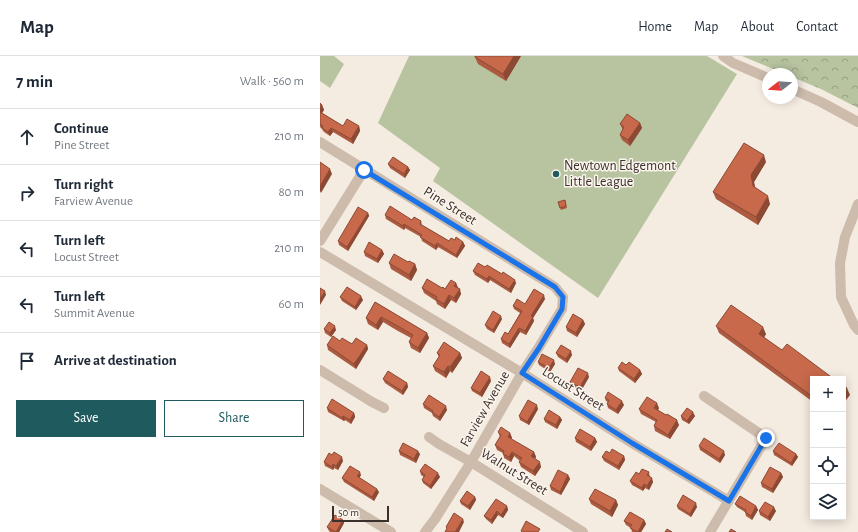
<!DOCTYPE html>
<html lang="en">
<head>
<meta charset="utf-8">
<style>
	body { margin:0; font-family:"Alegreya Sans",sans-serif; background:#f2f2f3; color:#1f2937 }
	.controls { position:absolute; right:12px; bottom:12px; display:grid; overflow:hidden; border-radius:0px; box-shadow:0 2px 10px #0003 }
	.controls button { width:36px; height:36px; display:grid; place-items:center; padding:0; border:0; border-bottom:1px solid #e0e1e3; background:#fff; color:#1f2937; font:20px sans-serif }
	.compass { position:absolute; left:442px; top:12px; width:36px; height:36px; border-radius:50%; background:#fff; box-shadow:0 2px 10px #0003; rotate:253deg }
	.scale { position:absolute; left:12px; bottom:10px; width:57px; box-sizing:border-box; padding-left:4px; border:2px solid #3b302b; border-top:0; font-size:11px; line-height:14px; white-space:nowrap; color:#3b302b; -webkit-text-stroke:3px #fbf5ee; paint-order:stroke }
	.stop { position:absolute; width:12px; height:12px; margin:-9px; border:3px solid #1a73e8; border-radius:50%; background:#fff }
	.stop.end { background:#1a73e8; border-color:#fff; box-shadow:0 1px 4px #0008 }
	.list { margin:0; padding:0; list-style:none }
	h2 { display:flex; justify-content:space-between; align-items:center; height:52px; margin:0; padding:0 16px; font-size:17px }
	h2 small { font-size:13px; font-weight:400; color:#747a83 }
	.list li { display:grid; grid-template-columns:26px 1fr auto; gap:12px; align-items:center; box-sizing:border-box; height:56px; padding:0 16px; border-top:1px solid #e0e1e3 }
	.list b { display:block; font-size:15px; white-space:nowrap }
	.list p { margin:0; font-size:13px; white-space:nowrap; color:#747a83 }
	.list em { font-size:13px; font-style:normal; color:#747a83 }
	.actions { display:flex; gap:8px; padding:12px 16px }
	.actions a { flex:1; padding:9px 0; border:1px solid #1f5a5e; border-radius:0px; text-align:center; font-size:14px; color:#1f5a5e }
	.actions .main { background:#1f5a5e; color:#fff }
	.icon { flex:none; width:22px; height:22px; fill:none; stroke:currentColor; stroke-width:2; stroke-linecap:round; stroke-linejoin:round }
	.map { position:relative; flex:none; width:538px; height:476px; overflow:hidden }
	header { display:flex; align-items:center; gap:24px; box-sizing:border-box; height:56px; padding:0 20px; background:#fff; border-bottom:1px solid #e0e1e3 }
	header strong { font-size:19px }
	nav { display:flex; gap:22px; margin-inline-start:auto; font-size:14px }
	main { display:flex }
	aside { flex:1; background:#fff }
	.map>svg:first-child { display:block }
</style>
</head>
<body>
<header>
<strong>Map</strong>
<nav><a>Home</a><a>Map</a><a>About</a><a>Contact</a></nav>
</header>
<main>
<aside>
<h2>7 min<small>Walk · 560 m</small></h2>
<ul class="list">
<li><svg class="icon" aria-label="ahead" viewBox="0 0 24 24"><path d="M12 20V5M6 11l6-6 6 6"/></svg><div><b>Continue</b><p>Pine Street</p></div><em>210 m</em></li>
<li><svg class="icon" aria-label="right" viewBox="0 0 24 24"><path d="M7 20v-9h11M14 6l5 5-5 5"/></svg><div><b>Turn right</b><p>Farview Avenue</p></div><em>80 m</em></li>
<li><svg class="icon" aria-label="left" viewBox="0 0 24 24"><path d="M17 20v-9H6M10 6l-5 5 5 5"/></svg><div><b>Turn left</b><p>Locust Street</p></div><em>210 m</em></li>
<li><svg class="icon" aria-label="left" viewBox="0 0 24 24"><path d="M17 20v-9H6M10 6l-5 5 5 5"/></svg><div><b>Turn left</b><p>Summit Avenue</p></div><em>60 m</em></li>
<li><svg class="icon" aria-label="arrive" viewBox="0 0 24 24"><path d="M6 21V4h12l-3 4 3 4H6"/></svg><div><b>Arrive at destination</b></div></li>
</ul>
<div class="actions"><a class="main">Save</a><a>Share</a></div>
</aside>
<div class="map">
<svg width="538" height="476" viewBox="0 0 538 476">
	<defs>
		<pattern id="forest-crowns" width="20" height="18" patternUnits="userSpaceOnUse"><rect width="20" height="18" fill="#b8c4a0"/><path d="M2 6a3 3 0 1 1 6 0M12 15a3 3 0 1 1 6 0" fill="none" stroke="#97a083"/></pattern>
	</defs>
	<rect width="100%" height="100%" fill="#f4ebe1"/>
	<!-- forest -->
	<path fill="url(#forest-crowns)" d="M 422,0 L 538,0 L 538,52 L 501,33 L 472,21 L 472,18 L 465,18 Z"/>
	<!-- park -->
	<path fill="#b8c4a0" d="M 0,0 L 14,0 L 24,8 L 10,32 L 0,25 Z
		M 89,0 L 387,0 L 417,18 L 278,242 L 113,125 L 120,112 L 58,67 Z"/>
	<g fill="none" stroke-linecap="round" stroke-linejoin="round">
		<!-- minor -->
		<path stroke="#cdbbac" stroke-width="10" d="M 403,0 L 413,7 L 448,22
			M 472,33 L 501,46 L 538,66
			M 0,86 L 235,231 L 243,241 L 242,253 L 219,291 L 202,317 L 151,406 L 115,463 L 105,476
			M 538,148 L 525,181 L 520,207 L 521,241 L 534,269 L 538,274
			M 0,185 L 44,114
			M 0,196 L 202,317 L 312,387 L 409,445
			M 0,314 L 52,346 L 64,352
			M 384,340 L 446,382 L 390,476
			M 109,381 L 119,388 L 151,406 L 263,476
			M 0,433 L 71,476"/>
	</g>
	<!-- wall -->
	<path fill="#ac5a40" d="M 201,0 L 186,25 L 158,8 L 155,1 Z
		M 0,47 L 2,49 L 4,54 L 2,57 L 23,70 L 39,70 L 40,75 L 33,88 L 13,76 L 10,80 L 4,76 L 2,73 L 0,71 Z
		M 320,67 L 322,72 L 310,90 L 302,84 L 300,79 L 303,74 L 300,68 Z
		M 446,106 L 434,126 L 435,131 L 450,148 L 438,169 L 396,143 L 393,136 Z
		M 68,108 L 88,111 L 90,114 L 85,122 L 70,112 Z
		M 245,144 L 247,152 L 241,154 L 238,146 Z
		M 48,157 L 49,160 L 28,195 L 19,189 L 18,185 Z
		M 65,159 L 92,164 L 101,165 L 102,169 L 129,185 L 135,184 L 143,186 L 145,190 L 137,202 L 118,191 L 116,194 L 102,185 L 101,181 L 85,172 L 84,174 L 66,163 Z
		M 62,194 L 64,198 L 58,207 L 45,200 L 44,196 Z
		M 88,206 L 95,208 L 97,214 L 91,225 L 71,213 L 69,207 Z
		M 165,211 L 196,227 L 191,237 L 170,224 L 168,227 L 155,219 L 153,215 Z
		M 136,227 L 138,232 L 141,238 L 136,247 L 131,244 L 125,253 L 117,248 L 116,245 L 104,237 L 102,232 L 122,232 L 125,233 Z
		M 20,241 L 43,244 L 36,254 L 22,245 Z
		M 225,243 L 213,262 L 214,265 L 206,279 L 200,276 L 190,292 L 182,287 L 181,283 L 188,278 L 200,257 L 194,253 L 193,250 L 205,248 Z
		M 55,246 L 107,277 L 109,282 L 100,297 L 91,292 L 89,286 L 91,282 L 78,275 L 63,266 L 58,274 L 48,268 L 46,262 Z
		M 182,263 L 174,277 L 167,273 L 165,269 Z
		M 263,264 L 265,268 L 257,281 L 247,275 L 246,271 Z
		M 396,270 L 446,278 L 444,281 L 493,323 L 493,346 L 399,277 Z
		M 4,273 L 16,274 L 11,281 L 5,277 Z
		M 20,285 L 32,288 L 47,289 L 48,293 L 36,313 L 8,294 L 7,289 Z
		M 117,297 L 140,297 L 142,302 L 132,317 L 130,315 L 126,322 L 115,315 L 113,310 L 119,301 Z
		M 236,297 L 252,299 L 247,307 L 238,301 Z
		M 218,306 L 235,308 L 230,316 L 219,309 Z
		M 306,309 L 320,314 L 322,318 L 315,327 L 299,315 L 298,312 Z
		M 269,321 L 261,335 L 251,329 L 250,326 Z
		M 63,323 L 87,327 L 88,331 L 83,339 L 65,327 Z
		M 171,325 L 162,341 L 152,335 L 151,332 Z
		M 285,342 L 304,349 L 298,358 L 288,352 L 287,348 L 288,346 L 286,345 Z
		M 103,348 L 127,354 L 120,365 L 113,360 L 112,357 L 104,352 Z
		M 7,352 L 34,357 L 35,361 L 31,368 L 25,364 L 24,365 L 8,356 Z
		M 339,352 L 338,354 L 359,369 L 350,383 L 335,375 L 334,370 L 336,366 L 321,358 L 319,353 Z
		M 218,353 L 209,369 L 200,364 L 199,360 Z
		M 361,360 L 375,360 L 369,368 L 362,364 Z
		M 240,361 L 242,364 L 237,373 L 225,366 L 224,363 Z
		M 178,376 L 190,377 L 192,382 L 191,383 L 214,396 L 216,401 L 215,403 L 221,411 L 215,420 L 201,411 L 199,406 L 200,405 L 194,400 L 191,406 L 184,402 L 183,397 L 177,394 L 175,389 L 180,381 Z
		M 255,382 L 275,382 L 277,386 L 271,395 L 256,386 Z
		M 379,390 L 405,399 L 400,407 L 380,394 Z
		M 79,395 L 100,398 L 96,407 L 80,399 Z
		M 453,395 L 476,398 L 478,401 L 472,410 L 454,399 Z
		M 290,397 L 304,400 L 305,404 L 299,414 L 284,405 L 282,401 Z
		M 23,405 L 18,414 L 14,412 L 13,414 L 5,410 L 4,406 Z
		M 100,415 L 120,421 L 111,433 L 103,427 L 102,424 L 104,421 L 101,419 Z
		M 329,416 L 330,421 L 333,426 L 329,434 L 325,432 L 323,435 L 312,429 L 310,425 L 319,418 Z
		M 461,417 L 463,421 L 453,437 L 442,431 L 441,427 Z
		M 41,419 L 39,422 L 59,436 L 54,445 L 24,426 L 22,422 Z
		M 248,419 L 250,423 L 241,439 L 231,434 L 230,430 Z
		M 155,441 L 156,444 L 150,454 L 141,448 L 140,445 Z
		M 269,443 L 296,444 L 298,449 L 292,461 L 271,448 Z
		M 415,448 L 436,450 L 438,454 L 432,464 L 426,460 L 425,456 L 417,451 Z
		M 187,450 L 188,454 L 183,462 L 178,459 L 172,468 L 166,463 L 164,460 Z
		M 357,450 L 377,451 L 371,461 L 358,453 Z
		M 439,455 L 456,455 L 450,465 L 440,459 Z
		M 23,464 L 24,467 L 19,476 L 10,476 L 9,475 L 7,471 Z
		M 324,464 L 326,468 L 321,476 L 312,476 L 311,472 L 306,469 L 304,465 Z"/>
	<!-- shaded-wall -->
	<path fill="#8c4a34" d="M 194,0 L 201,0 L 186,25 L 183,18 Z
		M 2,49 L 4,54 L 0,60 L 0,52 Z
		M 320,67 L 322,72 L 310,90 L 308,84 Z
		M 39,70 L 40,75 L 33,88 L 31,83 Z
		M 11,72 L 13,76 L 10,80 L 8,76 Z
		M 444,99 L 446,106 L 434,126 L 436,137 L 433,130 L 431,119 Z
		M 88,111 L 90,114 L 85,122 L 84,118 Z
		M 10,113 L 12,118 L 1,137 L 0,135 L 0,130 Z
		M 448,140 L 450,148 L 438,169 L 436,161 Z
		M 48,157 L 49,160 L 28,195 L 27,191 Z
		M 84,168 L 85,172 L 84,174 L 83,170 Z
		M 143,186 L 145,190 L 137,202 L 136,199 Z
		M 117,187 L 118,191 L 116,194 L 115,190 Z
		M 62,194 L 64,198 L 58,207 L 57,203 Z
		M 95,208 L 97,214 L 91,225 L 89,219 Z
		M 169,220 L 170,224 L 168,227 L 167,223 Z
		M 195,224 L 196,227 L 191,237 L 189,233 Z
		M 136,227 L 138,232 L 136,235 L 134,230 Z
		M 140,233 L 141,238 L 136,247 L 134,242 Z
		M 5,235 L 6,239 L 0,249 L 0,243 Z
		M 129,239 L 131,244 L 125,253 L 124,248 Z
		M 224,239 L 225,243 L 213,262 L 214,265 L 206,279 L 205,275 L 211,260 Z
		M 41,240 L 43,244 L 36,254 L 35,251 Z
		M 181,260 L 182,263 L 174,277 L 173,274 Z
		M 61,261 L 63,266 L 58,274 L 56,269 Z
		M 263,264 L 265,268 L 257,281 L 256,277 Z
		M 15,270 L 16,274 L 11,281 L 10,277 Z
		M 443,271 L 446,278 L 442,285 L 439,278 Z
		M 199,272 L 200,276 L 190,292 L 189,288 Z
		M 107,277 L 109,282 L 100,297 L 98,292 Z
		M 47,289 L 48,293 L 36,313 L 34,308 Z
		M 251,295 L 252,299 L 247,307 L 246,303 Z
		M 140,297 L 142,302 L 132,317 L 130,311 Z
		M 234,304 L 235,308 L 230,316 L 229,312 Z
		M 128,310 L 130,315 L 126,322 L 124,316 Z
		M 320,314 L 322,318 L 315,327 L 314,323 Z
		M 268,317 L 269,321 L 261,335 L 260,331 Z
		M 170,321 L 171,325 L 162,341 L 160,337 Z
		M 87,327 L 88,331 L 83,339 L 82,335 Z
		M 527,332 L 530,339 L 523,348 L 523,337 Z
		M 302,345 L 304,349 L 298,358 L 296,354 Z
		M 337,347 L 339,352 L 336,357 L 334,352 Z
		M 217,349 L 218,353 L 209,369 L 207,366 Z
		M 126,350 L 127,354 L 120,365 L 119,361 Z
		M 373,356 L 375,360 L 369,368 L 367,365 Z
		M 34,357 L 35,361 L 31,368 L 30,364 Z
		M 23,360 L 25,364 L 24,365 L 22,362 Z
		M 240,361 L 242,364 L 237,373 L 236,369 Z
		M 357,364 L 359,369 L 350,383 L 348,379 Z
		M 190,377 L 192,382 L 189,385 L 188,381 Z
		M 275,382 L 277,386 L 271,395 L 270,391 Z
		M 98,395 L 100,398 L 96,407 L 94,403 Z
		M 404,395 L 405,399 L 400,407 L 399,403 Z
		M 192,396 L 194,400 L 191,406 L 189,401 Z
		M 214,396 L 216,401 L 213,405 L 211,400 Z
		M 476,398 L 478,401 L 472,410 L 471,407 Z
		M 304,400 L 305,404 L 299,414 L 298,410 Z
		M 22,401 L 23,405 L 18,414 L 16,410 Z
		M 220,406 L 221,411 L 215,420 L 213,415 Z
		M 13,408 L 14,412 L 13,414 L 12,411 Z
		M 40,416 L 41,419 L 38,424 L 37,420 Z
		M 118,417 L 120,421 L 111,433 L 110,430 Z
		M 461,417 L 463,421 L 453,437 L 452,433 Z
		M 248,419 L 250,423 L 241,439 L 240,436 Z
		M 332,422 L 333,426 L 329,434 L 327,430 Z
		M 324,428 L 325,432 L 323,435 L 322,432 Z
		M 57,433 L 59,436 L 54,445 L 52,441 Z
		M 155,441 L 156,444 L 150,454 L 148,450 Z
		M 296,444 L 298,449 L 292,461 L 290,455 Z
		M 376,447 L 377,451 L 371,461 L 370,458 Z
		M 187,450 L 188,454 L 183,462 L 181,459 Z
		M 436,450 L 438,454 L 432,464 L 431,460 Z
		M 454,451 L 456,455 L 450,465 L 448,461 Z
		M 177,455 L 178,459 L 172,468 L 171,464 Z
		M 143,463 L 144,466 L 139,476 L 135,476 Z
		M 23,464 L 24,467 L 19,476 L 16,476 Z
		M 324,464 L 326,468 L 321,476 L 318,476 Z"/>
	<!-- building -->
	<path fill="#c8694b" stroke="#8c4a34" d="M 155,0 L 194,0 L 183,18 L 155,1 Z
		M 0,47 L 2,49 L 0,52 Z
		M 0,56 L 23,70 L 27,63 L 39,70 L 31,83 L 11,72 L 8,76 L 2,72 L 3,70 L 0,68 Z
		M 307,58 L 320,67 L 308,84 L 300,79 L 304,71 L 300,68 Z
		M 424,87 L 444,99 L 431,119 L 433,130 L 448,140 L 436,161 L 393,136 Z
		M 73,101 L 88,111 L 84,118 L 68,108 Z
		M 0,106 L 10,113 L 0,130 Z
		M 245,144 L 246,150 L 240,152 L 238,146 Z
		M 70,150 L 92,164 L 94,161 L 101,165 L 100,168 L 129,185 L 131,182 L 135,184 L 136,181 L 143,186 L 136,199 L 117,187 L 115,190 L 100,181 L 102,179 L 84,168 L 83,170 L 65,159 Z
		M 38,151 L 48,157 L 27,191 L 18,185 Z
		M 49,186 L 62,194 L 57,203 L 44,196 Z
		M 74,198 L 88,206 L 89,205 L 95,208 L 89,219 L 69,207 Z
		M 158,207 L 165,211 L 167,209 L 182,218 L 183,216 L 195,224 L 189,233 L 169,220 L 167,223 L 153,215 Z
		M 107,223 L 122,232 L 123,231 L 125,233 L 131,224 L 136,227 L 134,230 L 140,233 L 134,242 L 129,239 L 124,248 L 116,243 L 117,241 L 102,232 Z
		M 27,231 L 41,240 L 35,251 L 20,241 Z
		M 0,232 L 5,235 L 0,243 Z
		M 214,233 L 224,239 L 211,260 L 213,261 L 205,275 L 199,272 L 189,288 L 181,283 L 185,276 L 188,278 L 202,255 L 193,250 L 197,243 L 205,248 Z
		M 55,246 L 107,277 L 98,292 L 89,286 L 93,279 L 76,269 L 61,261 L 56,269 L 46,262 Z
		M 411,249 L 443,271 L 439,278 L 462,294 L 467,288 L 514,323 L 493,323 L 493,341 L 396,270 Z
		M 173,255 L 181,260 L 173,274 L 165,269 Z
		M 253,258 L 263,264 L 256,277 L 246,271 Z
		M 9,266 L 15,270 L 10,277 L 4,273 Z
		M 13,280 L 20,285 L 22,282 L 32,288 L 36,282 L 47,289 L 34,308 L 7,289 Z
		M 124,286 L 140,297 L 130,311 L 128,310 L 124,316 L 113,310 L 120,299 L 117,297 Z
		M 241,289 L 251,295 L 246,303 L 236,297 Z
		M 222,298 L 234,304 L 229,312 L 218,306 Z
		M 302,306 L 306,309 L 309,306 L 320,314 L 314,323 L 298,312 Z
		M 258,312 L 268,317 L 260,331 L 250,326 Z
		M 68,315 L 87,327 L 82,335 L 63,323 Z
		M 161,315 L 170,321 L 160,337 L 151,332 Z
		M 523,329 L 527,332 L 523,337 Z
		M 288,336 L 302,345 L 296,354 L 287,348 L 289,344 L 285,342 Z
		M 109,339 L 126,350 L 119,361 L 112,356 L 113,355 L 103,348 Z
		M 327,341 L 337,347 L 334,352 L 346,359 L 347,358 L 357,364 L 348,379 L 334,370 L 337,364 L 319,353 Z
		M 12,343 L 34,357 L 30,364 L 23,360 L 22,362 L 7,352 Z
		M 208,344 L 217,349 L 207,366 L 199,360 Z
		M 367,352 L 373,356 L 367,365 L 361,360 Z
		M 229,354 L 240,361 L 236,369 L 224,363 Z
		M 181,371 L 190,377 L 188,381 L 214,396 L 211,400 L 220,406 L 213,415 L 199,406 L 202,402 L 192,396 L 189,401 L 183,398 L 184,395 L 175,389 L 181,379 L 178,376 Z
		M 260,373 L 275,382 L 270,391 L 255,382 Z
		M 384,382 L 404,395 L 399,403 L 379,390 Z
		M 83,387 L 98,395 L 94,403 L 79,395 Z
		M 459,387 L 476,398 L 471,407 L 453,395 Z
		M 292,393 L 304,400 L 298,410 L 282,401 L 286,395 L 290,397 Z
		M 14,396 L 22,401 L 16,410 L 13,408 L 12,411 L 4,406 L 9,397 L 12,399 Z
		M 105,408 L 118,417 L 110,430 L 102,424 L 105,419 L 100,415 Z
		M 30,410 L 40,416 L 37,420 L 57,433 L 52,441 L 22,422 Z
		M 450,411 L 461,417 L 452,433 L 441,427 Z
		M 322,413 L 329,416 L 327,419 L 332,422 L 327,430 L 324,428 L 322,432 L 310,425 L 316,416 L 319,418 Z
		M 238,414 L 248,419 L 240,436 L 230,430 Z
		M 275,433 L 296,444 L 290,455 L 269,443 Z
		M 147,435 L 155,441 L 148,450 L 140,445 Z
		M 363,439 L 376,447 L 370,458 L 357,450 Z
		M 420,440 L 436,450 L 431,460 L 425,456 L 426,454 L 415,448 Z
		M 176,443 L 187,450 L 181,459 L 177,455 L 171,464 L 164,460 Z
		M 445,446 L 454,451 L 448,461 L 439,455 Z
		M 310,456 L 324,464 L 318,476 L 310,472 L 312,469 L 304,465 Z
		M 134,457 L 143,463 L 135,476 L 125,476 L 127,472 L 126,471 Z
		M 15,459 L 23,464 L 16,476 L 7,471 Z
		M 206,465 L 220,473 L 218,476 L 203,476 L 201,475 Z
		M 347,473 L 352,476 L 345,476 Z
		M 411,473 L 416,476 L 409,476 Z"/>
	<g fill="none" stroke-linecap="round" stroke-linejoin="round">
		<!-- route -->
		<path stroke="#1a73e8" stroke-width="5" d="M 44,114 L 235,231 L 243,241 L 242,253 L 219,292 L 202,317 L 312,387 L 409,445 L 446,382"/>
	</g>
	<!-- markers -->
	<circle fill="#1f5a5e" stroke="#fbf5ee" stroke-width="1.5" cx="236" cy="118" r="4"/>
	<g text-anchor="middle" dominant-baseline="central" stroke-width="3" stroke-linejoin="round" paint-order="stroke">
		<!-- poi labels -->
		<g font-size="14" fill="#3b302b" stroke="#fbf5ee" text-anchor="start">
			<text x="244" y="110">Newtown Edgemont<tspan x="244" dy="16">Little League</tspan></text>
		</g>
		<!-- street labels -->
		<g font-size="14" fill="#3b302b" stroke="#fbf5ee">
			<text transform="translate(130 150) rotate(32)">Pine Street</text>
			<text transform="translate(253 333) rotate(32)">Locust Street</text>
			<text transform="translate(165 353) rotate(-60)">Farview Avenue</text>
			<text transform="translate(194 416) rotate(32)">Walnut Street</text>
		</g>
	</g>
</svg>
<div class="controls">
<button>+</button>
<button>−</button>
<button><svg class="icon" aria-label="locate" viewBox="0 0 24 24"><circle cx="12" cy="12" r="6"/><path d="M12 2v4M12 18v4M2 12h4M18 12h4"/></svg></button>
<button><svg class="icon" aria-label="layers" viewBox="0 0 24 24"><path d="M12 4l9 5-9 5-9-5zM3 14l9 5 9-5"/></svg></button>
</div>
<svg class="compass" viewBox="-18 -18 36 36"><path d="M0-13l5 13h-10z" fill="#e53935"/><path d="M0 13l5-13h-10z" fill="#747a83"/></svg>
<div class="scale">50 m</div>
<div class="stop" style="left:44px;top:114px"></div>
<div class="stop end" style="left:446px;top:382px"></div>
</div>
</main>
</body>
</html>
